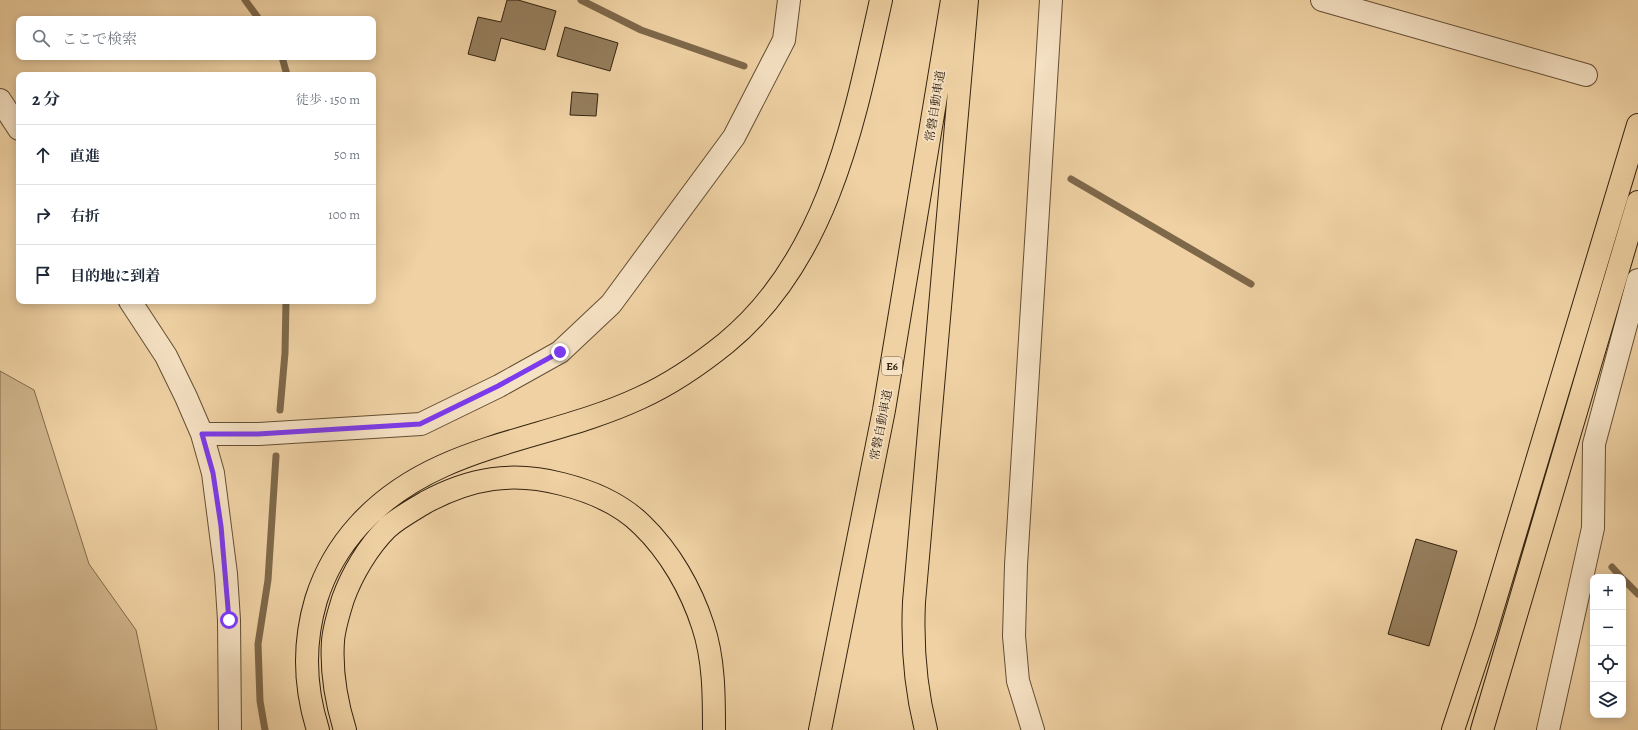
<!DOCTYPE html>
<html lang="ja">
<head>
<meta charset="utf-8">
<style>
	body { margin:0; font-family:Alegreya,"Noto Serif JP",serif; background:#f6f6f7; color:#1f2937 }
	.controls { position:absolute; right:12px; bottom:12px; display:grid; overflow:hidden; border-radius:8px; box-shadow:0 2px 10px #0003 }
	.controls button { width:36px; height:36px; display:grid; place-items:center; padding:0; border:0; border-bottom:1px solid #e0e1e3; background:#fff; color:#1f2937; font:20px sans-serif }
	.stop { position:absolute; width:12px; height:12px; margin:-9px; border:3px solid #7c3aed; border-radius:50%; background:#fff }
	.stop.end { background:#7c3aed; border-color:#fff; box-shadow:0 1px 4px #0008 }
	.list { margin:0; padding:0; list-style:none }
	h2 { display:flex; justify-content:space-between; align-items:center; height:52px; margin:0; padding:0 16px; font-size:17px }
	h2 small { font-size:13px; font-weight:400; color:#747a83 }
	.list li { display:grid; grid-template-columns:26px 1fr auto; gap:12px; align-items:center; box-sizing:border-box; height:60px; padding:0 16px; border-top:1px solid #e0e1e3 }
	.list b { display:block; font-size:15px; white-space:nowrap }
	.list em { font-size:13px; font-style:normal; color:#747a83 }
	.icon { flex:none; width:22px; height:22px; fill:none; stroke:currentColor; stroke-width:2; stroke-linecap:round; stroke-linejoin:round }
	.map { position:relative; flex:none; width:1638px; height:730px; overflow:hidden }
	.search { position:absolute; background:#fff; box-shadow:0 2px 10px #0003; left:16px; top:16px; width:360px; height:44px; display:flex; align-items:center; gap:10px; box-sizing:border-box; padding:0 14px; border-radius:8px; color:#747a83; font-size:15px }
	.panel { position:absolute; background:#fff; box-shadow:0 2px 10px #0003; left:16px; top:72px; width:360px; height:232px; border-radius:8px }
	.map>svg:first-child { display:block }
</style>
</head>
<body>
<div class="map">
<svg width="1638" height="730" viewBox="0 0 1638 730">
	<rect width="100%" height="100%" fill="#efd1a3"/>
	<filter id="stains"><feTurbulence type="fractalNoise" baseFrequency=".005" numOctaves="4"/><feColorMatrix values="0 0 0 0 .2 0 0 0 0 .09 0 0 0 0 .02 0 0 0 .5 -.17"/></filter>
	<radialGradient id="worn" r=".72"><stop offset=".6" stop-color="#630" stop-opacity="0"/><stop offset="1" stop-color="#630" stop-opacity=".3"/></radialGradient>
	<!-- green -->
	<path fill="#cfb38a" stroke="#826b4c" d="M 0,371 L 34,390 L 89,564 L 136,630 L 157,730 L 0,730 Z"/>
	<g fill="none" stroke-linecap="round" stroke-linejoin="round">
		<!-- stream -->
		<path stroke="#7e684a" stroke-width="7" d="M 245,0 L 259,19
			M 581,0 L 641,30 L 744,66
			M 282,57 L 287,75
			M 1071,179 L 1251,284
			M 280,410 L 285,353 L 286,301
			M 1612,567 L 1621,577
			M 1623,579 L 1638,594
			M 265,730 L 260,701 L 258,644 L 268,580 L 276,456"/>
	</g>
	<!-- building -->
	<path fill="#957d5c" stroke="#34230f" d="M 507,0 L 518,0 L 556,11 L 545,50 L 501,38 L 495,61 L 468,54 L 478,17 L 501,22 Z
		M 565,27 L 618,43 L 610,71 L 557,56 Z
		M 572,92 L 598,94 L 596,116 L 570,115 Z
		M 1416,539 L 1457,551 L 1429,646 L 1388,634 Z"/>
	<g fill="none" stroke-linecap="round" stroke-linejoin="round">
		<defs>
			<path id="minor" d="M 1322,0 L 1586,75
				M 0,100 L 19,129
				M 130,301 L 166,356 L 186,397 L 202,434 L 213,473 L 226,574 L 229,620 L 230,730
				M 202,434 L 259,434 L 421,424 L 499,386 L 560,352 L 611,304 L 734,137 L 784,40 L 789,0
				M 1033,730 L 1018,681 L 1014,636 L 1016,565 L 1051,0
				M 1548,730 L 1593,528 L 1594,444 L 1638,280"/>
			<path id="highway" d="M 318,730 C 304,686 303,644 316,600 C 325,571 339,547 359,525 C 433,443 546,442 640,398 C 671,384 700,364 726,343 C 828,259 854,122 881,0
				M 345,730 C 336,701 331,671 333,641 C 334,627 339,612 343,599 C 352,574 368,547 387,528 C 398,518 413,510 426,502 C 471,478 512,471 562,484 C 590,491 621,504 642,525 C 670,552 691,589 703,626 C 714,659 714,695 714,730
				M 820,730 L 884,410 L 952,0
				M 926,730 C 915,687 912,646 914,602 L 967,0
				M 1453,730 L 1486,630 L 1638,125
				M 1482,730 L 1638,202"/>
		</defs>
		<!-- minor casing -->
		<use href="#minor" stroke="#634e34" stroke-width="24"/>
		<!-- highway casing -->
		<use href="#highway" stroke="#34230f" stroke-width="24"/>
		<!-- minor -->
		<use href="#minor" stroke="#f5e1c3" stroke-width="22"/>
		<!-- highway -->
		<use href="#highway" stroke="#efd1a3" stroke-width="22"/>
	</g>
	<g fill="none" stroke-linecap="round" stroke-linejoin="round">
		<!-- route -->
		<path stroke="#7c3aed" stroke-width="5" d="M 229,620 L 221,526 L 213,473 L 202,434 L 258,434 L 420,424 L 498,386 L 560,352"/>
	</g>
	<g text-anchor="middle" dominant-baseline="central" stroke-width="3.5" stroke-linejoin="round" paint-order="stroke">
		<!-- shield labels -->
		<rect fill="#f5e1c3" stroke="#6e5c45" stroke-width="1" x="882" y="357" width="20" height="18" rx="3"/>
		<g font-size="11" font-weight="bold" fill="#34230f">
			<text x="892" y="366">E6</text>
		</g>
		<!-- street labels -->
		<g font-size="12" fill="#34230f" stroke="#f5e1c3">
			<text transform="translate(935 106) rotate(-81)">常磐自動車道</text>
			<text transform="translate(881 425) rotate(-79)">常磐自動車道</text>
		</g>
	</g>
	<rect width="100%" height="100%" filter="url(#stains)"/>
	<rect width="100%" height="100%" fill="url(#worn)"/>
</svg>
<div class="controls">
<button>+</button>
<button>−</button>
<button><svg class="icon" aria-label="locate" viewBox="0 0 24 24"><circle cx="12" cy="12" r="6"/><path d="M12 2v4M12 18v4M2 12h4M18 12h4"/></svg></button>
<button><svg class="icon" aria-label="layers" viewBox="0 0 24 24"><path d="M12 4l9 5-9 5-9-5zM3 14l9 5 9-5"/></svg></button>
</div>
<div class="stop" style="left:229px;top:620px"></div>
<div class="stop end" style="left:560px;top:352px"></div>
<div class="search"><svg class="icon" aria-label="search" viewBox="0 0 24 24"><circle cx="10" cy="10" r="6"/><path d="M15 15l6 6"/></svg>ここで検索</div>
<section class="panel">
<h2>2 分<small>徒歩 · 150 m</small></h2>
<ul class="list">
<li><svg class="icon" aria-label="ahead" viewBox="0 0 24 24"><path d="M12 20V5M6 11l6-6 6 6"/></svg><div><b>直進</b></div><em>50 m</em></li>
<li><svg class="icon" aria-label="right" viewBox="0 0 24 24"><path d="M7 20v-9h11M14 6l5 5-5 5"/></svg><div><b>右折</b></div><em>100 m</em></li>
<li><svg class="icon" aria-label="arrive" viewBox="0 0 24 24"><path d="M6 21V4h12l-3 4 3 4H6"/></svg><div><b>目的地に到着</b></div></li>
</ul>
</section>
</div>
</body>
</html>
